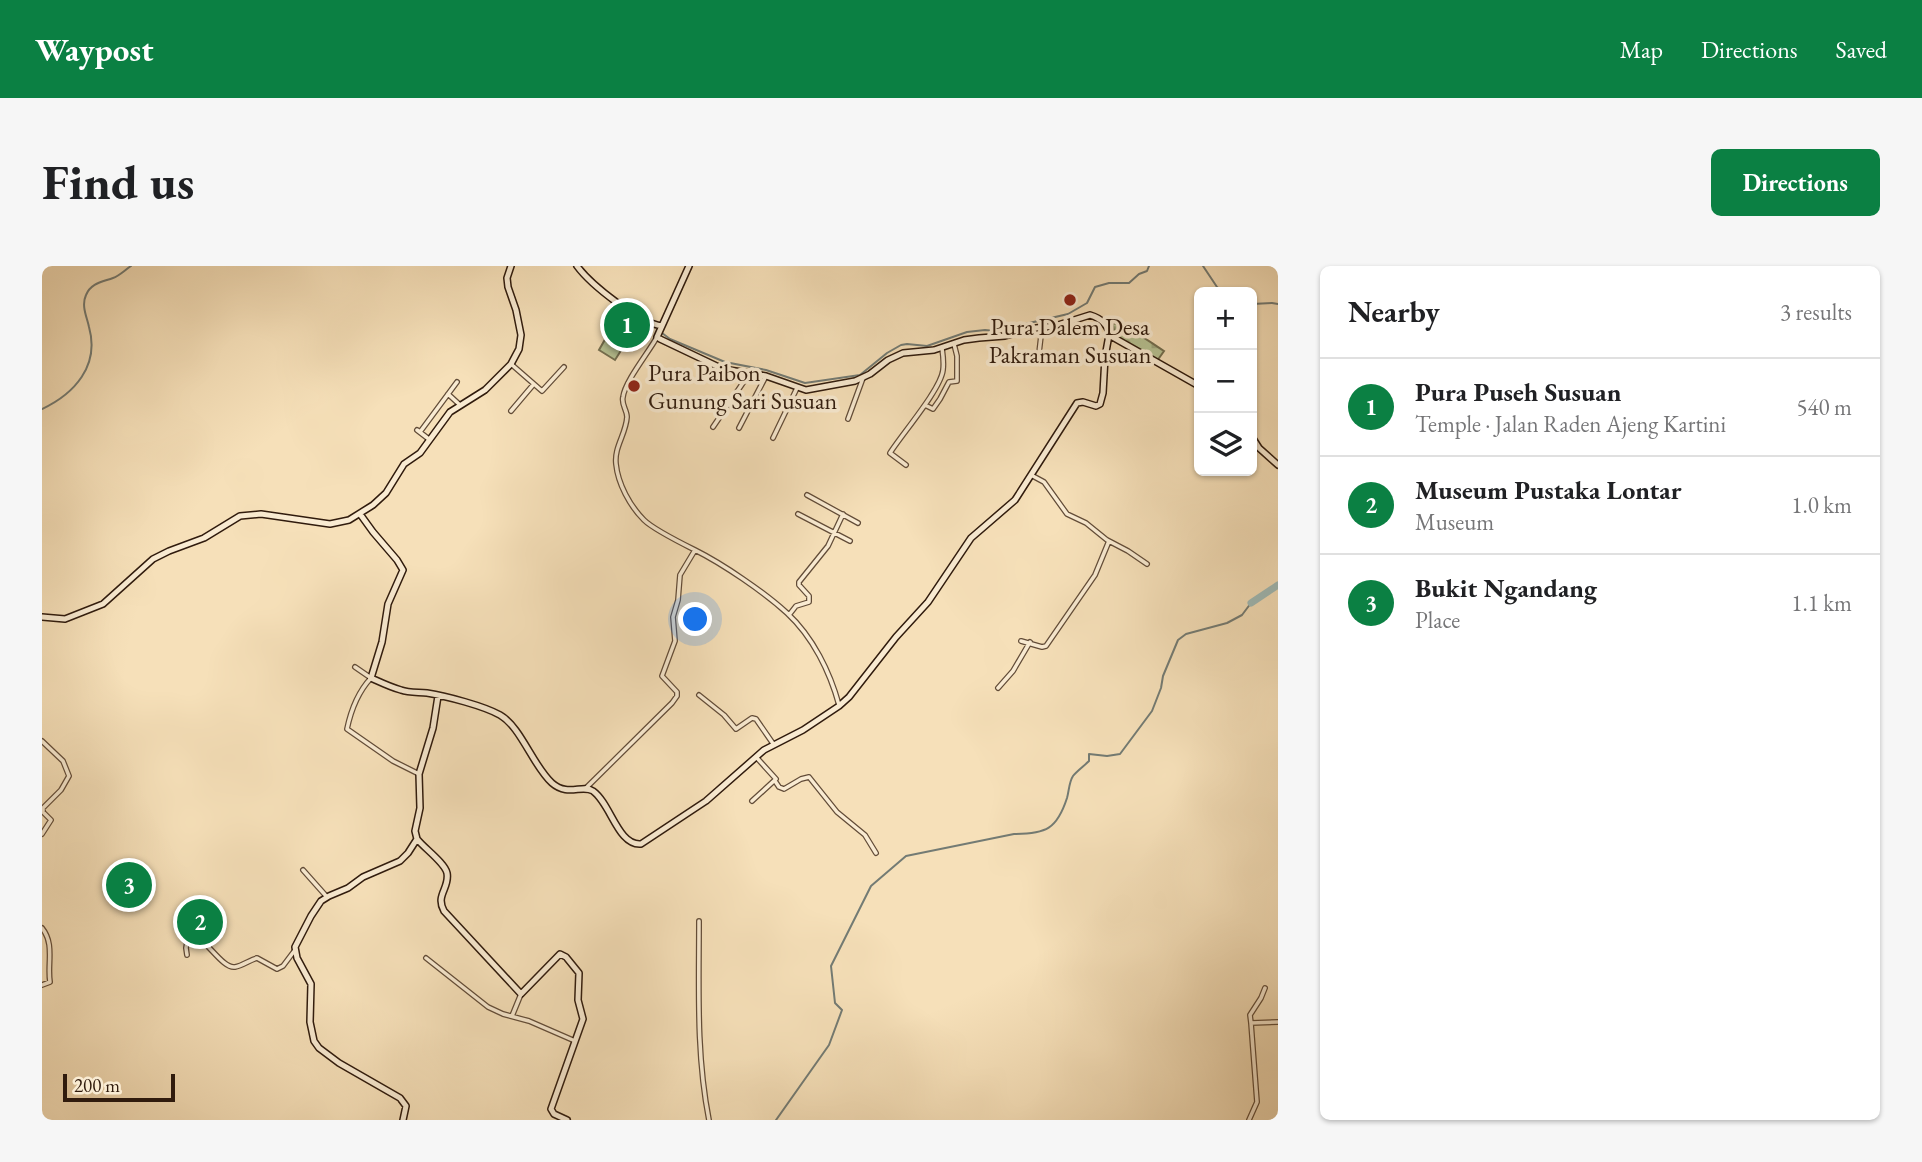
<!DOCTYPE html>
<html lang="en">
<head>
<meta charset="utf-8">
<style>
	body { margin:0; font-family:"EB Garamond",serif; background:#f6f6f6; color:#202124 }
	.controls { position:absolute; right:21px; top:21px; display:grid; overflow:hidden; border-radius:10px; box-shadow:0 2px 5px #0004 }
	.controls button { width:63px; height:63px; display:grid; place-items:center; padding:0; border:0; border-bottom:2px solid #e0e0e0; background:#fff; color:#202124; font:35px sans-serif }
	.scale { position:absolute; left:21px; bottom:18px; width:112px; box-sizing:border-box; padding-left:7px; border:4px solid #301b0d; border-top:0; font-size:19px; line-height:24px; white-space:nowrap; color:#301b0d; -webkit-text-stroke:5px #f9ebd2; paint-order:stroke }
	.you { position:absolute; left:654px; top:354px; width:24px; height:24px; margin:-18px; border:5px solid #fff; border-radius:50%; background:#1a73e8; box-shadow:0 0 0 10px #1a73e833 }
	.badge { display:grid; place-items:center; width:46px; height:46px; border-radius:50%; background:#0b8043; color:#fff; font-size:23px; font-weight:700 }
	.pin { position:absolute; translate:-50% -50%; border:4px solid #fff; box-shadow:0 2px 7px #0006 }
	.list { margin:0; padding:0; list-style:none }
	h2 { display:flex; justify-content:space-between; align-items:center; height:91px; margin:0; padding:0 28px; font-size:30px }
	h2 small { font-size:23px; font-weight:400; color:#757577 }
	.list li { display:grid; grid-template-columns:46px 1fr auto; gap:21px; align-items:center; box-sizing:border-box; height:98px; padding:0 28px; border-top:2px solid #e0e0e0 }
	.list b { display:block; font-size:26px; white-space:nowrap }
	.list p { margin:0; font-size:23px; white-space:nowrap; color:#757577 }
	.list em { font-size:23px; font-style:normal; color:#757577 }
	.icon { flex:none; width:38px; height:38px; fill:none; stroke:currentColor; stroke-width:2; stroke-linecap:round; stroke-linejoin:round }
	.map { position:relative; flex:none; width:1236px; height:854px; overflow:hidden; border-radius:10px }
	header { display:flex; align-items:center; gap:42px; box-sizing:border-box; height:98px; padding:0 35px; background:#0b8043; color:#fff }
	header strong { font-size:33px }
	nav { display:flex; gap:38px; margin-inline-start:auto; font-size:24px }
	.intro { display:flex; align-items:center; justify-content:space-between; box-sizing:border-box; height:168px; padding:0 42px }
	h1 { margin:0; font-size:49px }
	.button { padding:18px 32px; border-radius:10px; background:#0b8043; color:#fff; font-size:24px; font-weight:700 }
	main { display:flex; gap:42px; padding:0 42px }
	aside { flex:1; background:#fff; border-radius:10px; box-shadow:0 2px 5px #0004 }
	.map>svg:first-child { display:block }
</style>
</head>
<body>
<header>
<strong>Waypost</strong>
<nav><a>Map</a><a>Directions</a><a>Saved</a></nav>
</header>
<div class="intro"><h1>Find us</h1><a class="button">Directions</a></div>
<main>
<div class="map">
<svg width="1236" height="854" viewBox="0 0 1236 854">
	<defs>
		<pattern id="cemetery-stones" width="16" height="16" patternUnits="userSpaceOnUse" patternTransform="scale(1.75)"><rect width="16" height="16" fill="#b7c394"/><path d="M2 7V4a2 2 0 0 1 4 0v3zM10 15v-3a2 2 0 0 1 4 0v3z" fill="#9ea77e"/></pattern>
	</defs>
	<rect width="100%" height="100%" fill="#f6e0b9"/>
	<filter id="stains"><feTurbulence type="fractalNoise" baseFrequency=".00286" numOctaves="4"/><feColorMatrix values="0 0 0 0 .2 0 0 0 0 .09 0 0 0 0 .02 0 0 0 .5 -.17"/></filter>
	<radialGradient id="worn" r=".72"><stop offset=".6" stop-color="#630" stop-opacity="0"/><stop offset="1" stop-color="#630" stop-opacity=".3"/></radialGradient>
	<!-- grass -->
	<path fill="#b7c394" stroke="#746f50" stroke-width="2" d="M 581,42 L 599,53 L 573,94 L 557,84 Z"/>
	<!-- cemetery -->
	<path fill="url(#cemetery-stones)" stroke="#746f50" stroke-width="2" d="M 1070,57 C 1088,60 1106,75 1122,85 L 1115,95 L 1074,71 Z"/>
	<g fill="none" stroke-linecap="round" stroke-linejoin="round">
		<!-- stream -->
		<path stroke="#737b74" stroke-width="2" d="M 1161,0 L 1175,21 L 1181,26
			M 1210,38 L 1230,37 L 1236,38
			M 620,67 L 628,73 L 683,96 L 724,104 L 763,117 L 818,109 L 845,87 L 859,79 L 865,78 L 885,80 L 925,66 L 943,64 L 953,65 L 1026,48 L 1045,37 L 1053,21 L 1067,17 L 1087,17 L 1097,8 L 1105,5 L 1107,0
			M 0,143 C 32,128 58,100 47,61 C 45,51 39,40 44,29 C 49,17 60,16 71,12 C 77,10 83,4 89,0
			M 734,854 L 787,779 L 800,744 L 793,737 L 789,700 L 829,620 L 864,590 L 972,568 C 1004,568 1015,563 1025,532 C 1027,525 1027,516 1031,510 C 1035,505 1042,500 1047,495 L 1047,488 L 1065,490 L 1078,488 L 1110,445 L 1119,422 L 1121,410 L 1136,374 L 1144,368 L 1185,357 L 1200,349 L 1209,337"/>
		<!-- river -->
		<path stroke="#9fbbb8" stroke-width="7" d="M 1209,337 L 1236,319"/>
		<defs>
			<path id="street" d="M 615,71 C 607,86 583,115 581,131 C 579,138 585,144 585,151 C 584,168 572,181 574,198 C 576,218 588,240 602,254 C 611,263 641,278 653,284 C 681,298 722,326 745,347 C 771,371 788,406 797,439
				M 997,87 L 1000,61
				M 469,98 L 500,125 L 522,101
				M 406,128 L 418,139
				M 883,139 L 891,143 L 898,133 L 907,116 L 915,115 L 915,90 L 912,78
				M 469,145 L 491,119
				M 806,153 L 821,112
				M 671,161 L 707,108
				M 697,162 L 724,110
				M 375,164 L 388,174
				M 378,166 L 415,116
				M 731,172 L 755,122
				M 864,199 L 848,187 C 860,168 899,123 901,104 C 902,97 901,89 900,82
				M 989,209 L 1002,216 L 1025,248 L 1044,257 L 1065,274 L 1086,285 L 1105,298
				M 765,229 L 816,257
				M 756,248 L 808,275
				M 747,349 L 754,340 L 767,336 L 767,330 L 757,319 L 757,316 L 786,280 L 801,248
				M 979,375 L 1000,381 L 1004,380 L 1053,309 L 1067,275
				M 313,401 L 329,412 C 316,426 309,444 305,463 L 351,495 L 377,508
				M 956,422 L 971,405 L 988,376
				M 657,429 L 682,449 L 694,463 L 710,452 L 714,453 L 732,479
				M 0,475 L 21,495 L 27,510 L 19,524 L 1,542 L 1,546 L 9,554 L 0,568
				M 733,515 L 737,521 L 742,523 L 759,513 L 767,511 L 795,546 L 823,569 L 834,587
				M 543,523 L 630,437 L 635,430 L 635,426 L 620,410 L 633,375 L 631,351 L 636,334 L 638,309 L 653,284
				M 710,535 L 734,513 L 715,492
				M 261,604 L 285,631
				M 657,655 C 657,722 654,788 667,854
				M 0,662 C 13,678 5,698 8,716 L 0,719
				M 145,689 L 144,682 L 145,676 L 156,672 C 167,678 182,703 193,701 C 200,700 208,694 215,692 L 235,703 L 241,700 L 253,684
				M 384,692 L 446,741 L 461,748 L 487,755 L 533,775
				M 1223,722 L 1219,732 L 1208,749 L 1209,757 L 1236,756
				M 470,750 L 479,728
				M 1207,854 L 1215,836 L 1209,757"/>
			<path id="secondary" d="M 535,0 C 549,19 597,57 620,60
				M 647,0 L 615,71 L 618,73 L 681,103 L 724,110 L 764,124 L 813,115 L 828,108 L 846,94 L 861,87 L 892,84 L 922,74 L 937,72 L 963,70 L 994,62 L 1013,60 L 1048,49 C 1058,52 1066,58 1067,69 L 1157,120
				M 1210,171 L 1217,182 L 1236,199
				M 318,248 L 331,266 L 355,294 L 361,304 L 346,338 L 340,376 L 329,412 C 338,416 348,421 359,424 C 367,427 377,426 385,427 C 404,430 442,440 458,449 C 479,461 491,500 510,517 C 526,531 540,518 551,525 C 569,538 576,580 599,578 L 664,535 L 722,484 L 761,464 L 797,440 L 807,431 L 854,371 L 886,336 L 929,272 L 973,234 L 1035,137 L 1041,136 L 1054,140 L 1058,138 L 1061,127 L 1063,91 L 1067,69
				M 0,351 L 23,353 L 61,338 L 111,293 L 127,285 L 162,272 L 198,250 L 219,248 L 288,258 L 307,254 L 331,239 L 344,227 L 362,198 L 378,187 L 408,146 L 443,124 L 469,98 L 477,83 L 479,69 L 474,44 L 466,21 L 465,12 L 469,0
				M 396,430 L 391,462 L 377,508 L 378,542 L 373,565 L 375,573 C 382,582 403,597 405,607 C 408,622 393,629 402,645 L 479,728 L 518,688 L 524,691 L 537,707 L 536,734 L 541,753 L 509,843 L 512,848 L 525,854
				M 361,854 L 364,840 L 358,832 L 297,797 L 277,782 L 272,775 L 268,756 L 269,718 L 255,692 L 253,681 L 269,650 L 279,635 L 287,630 L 306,622 L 321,611 L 358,595 L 366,587 L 375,573"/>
		</defs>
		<!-- street casing -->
		<use href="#street" stroke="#624c38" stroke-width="6"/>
		<!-- secondary casing -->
		<use href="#secondary" stroke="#301b0d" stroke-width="8"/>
		<!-- street -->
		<use href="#street" stroke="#f9ebd2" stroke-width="3.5"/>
		<!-- secondary -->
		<use href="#secondary" stroke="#f9ebd2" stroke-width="5"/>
	</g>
	<!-- markers -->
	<g fill="#8f2418" stroke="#f9ebd2" stroke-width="2.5">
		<circle cx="1028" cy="34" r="7"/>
		<circle cx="592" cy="120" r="7"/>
	</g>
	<g text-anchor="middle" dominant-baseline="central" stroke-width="7" stroke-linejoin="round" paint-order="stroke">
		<!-- poi labels -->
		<g font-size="24" fill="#301b0d" stroke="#f9ebd2">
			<text x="1028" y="60">Pura Dalem Desa<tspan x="1028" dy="28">Pakraman Susuan</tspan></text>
			<text x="606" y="106" text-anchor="start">Pura Paibon<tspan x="606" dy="28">Gunung Sari Susuan</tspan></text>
		</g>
	</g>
	<rect width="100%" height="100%" filter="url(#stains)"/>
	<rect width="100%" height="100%" fill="url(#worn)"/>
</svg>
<div class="controls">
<button>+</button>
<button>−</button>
<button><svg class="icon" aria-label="layers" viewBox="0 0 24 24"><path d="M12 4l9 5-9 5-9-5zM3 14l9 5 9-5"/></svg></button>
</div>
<div class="scale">200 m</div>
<div class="you"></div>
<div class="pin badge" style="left:585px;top:59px">1</div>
<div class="pin badge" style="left:158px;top:656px">2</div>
<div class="pin badge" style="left:87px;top:619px">3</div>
</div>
<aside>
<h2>Nearby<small>3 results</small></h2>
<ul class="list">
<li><span class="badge">1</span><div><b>Pura Puseh Susuan</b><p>Temple · Jalan Raden Ajeng Kartini</p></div><em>540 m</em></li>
<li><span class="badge">2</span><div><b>Museum Pustaka Lontar</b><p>Museum</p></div><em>1.0 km</em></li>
<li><span class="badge">3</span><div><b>Bukit Ngandang</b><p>Place</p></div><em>1.1 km</em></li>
</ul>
</aside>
</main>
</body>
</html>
